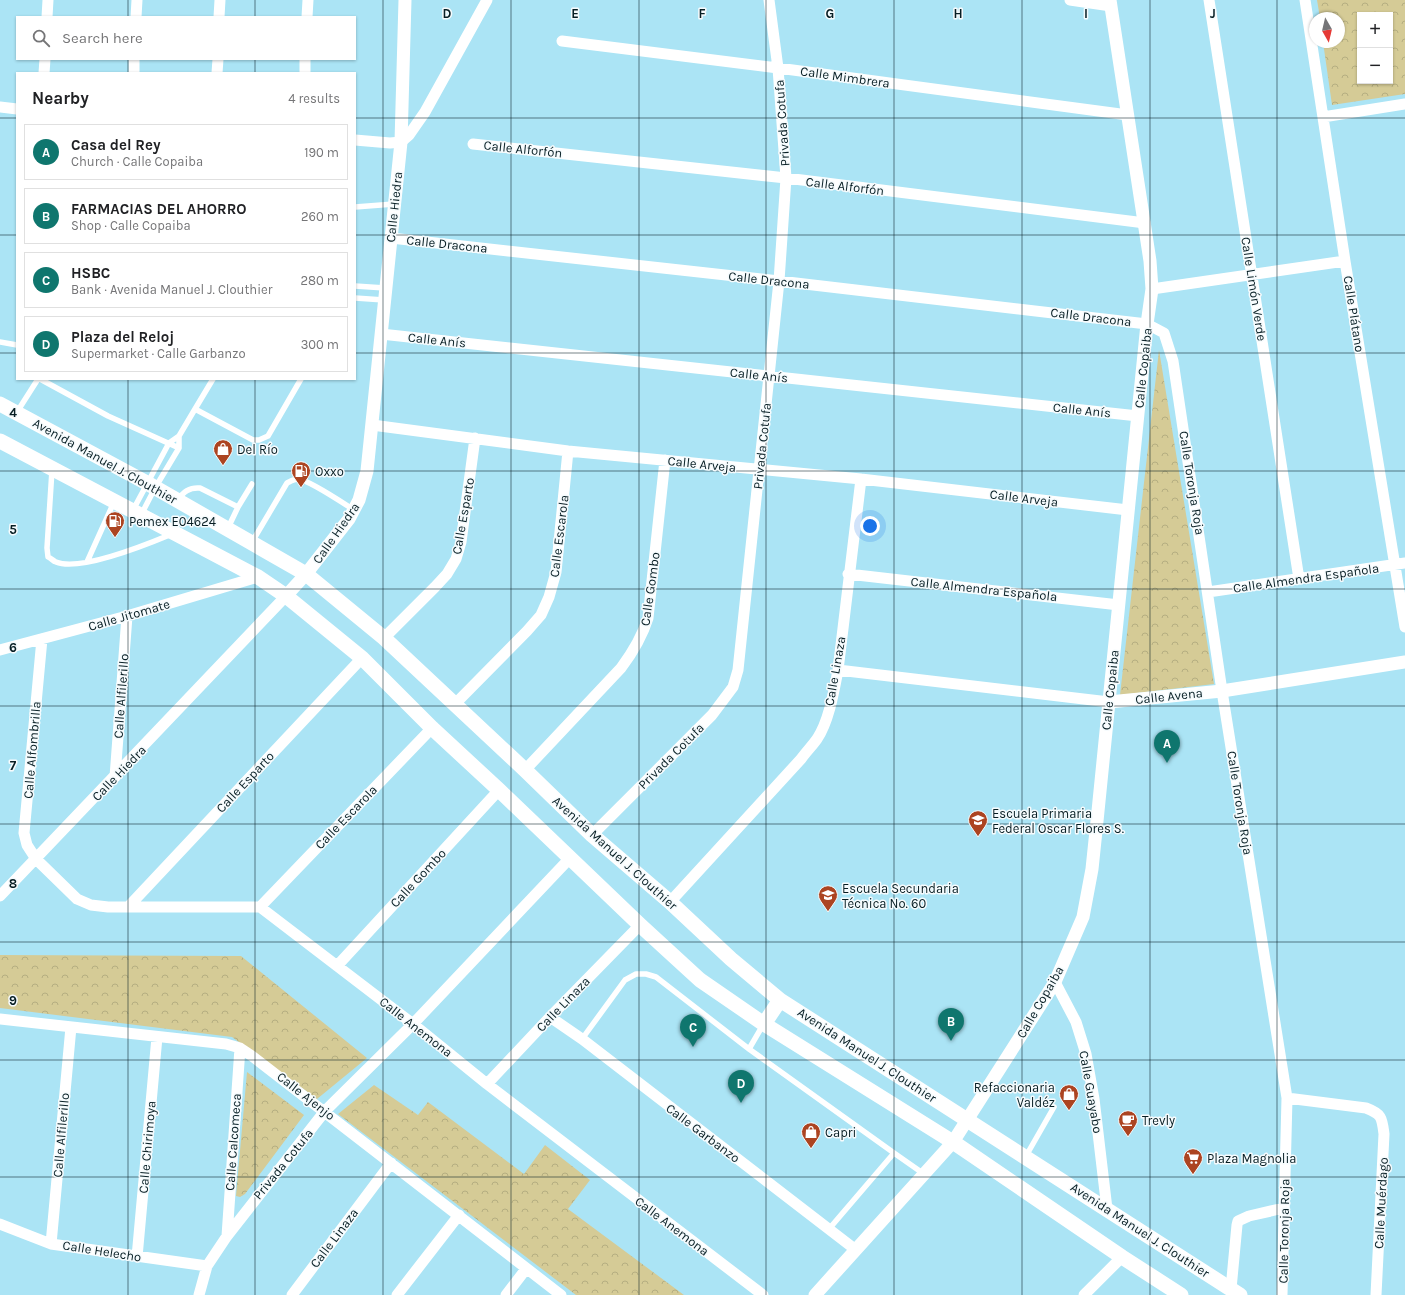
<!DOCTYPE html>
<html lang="en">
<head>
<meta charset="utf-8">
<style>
	body { margin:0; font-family:Karla,sans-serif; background:#f6f6f6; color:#202124 }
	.controls { position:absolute; right:12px; top:12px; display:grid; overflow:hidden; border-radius:0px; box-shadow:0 1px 3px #0004 }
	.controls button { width:36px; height:36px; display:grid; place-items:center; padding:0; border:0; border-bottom:1px solid #e0e0e0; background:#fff; color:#202124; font:20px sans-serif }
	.compass { position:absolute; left:1309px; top:12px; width:36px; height:36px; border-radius:50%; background:#fff; box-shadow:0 1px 3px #0004; rotate:172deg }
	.you { position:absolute; left:870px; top:526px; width:14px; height:14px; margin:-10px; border:3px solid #fff; border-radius:50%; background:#1a73e8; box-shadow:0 0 0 6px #1a73e833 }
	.badge { display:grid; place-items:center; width:26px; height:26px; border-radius:50%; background:#0f766e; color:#fff; font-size:13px; font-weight:700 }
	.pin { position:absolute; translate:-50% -33px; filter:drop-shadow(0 1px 2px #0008) }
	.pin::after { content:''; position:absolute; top:21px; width:14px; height:12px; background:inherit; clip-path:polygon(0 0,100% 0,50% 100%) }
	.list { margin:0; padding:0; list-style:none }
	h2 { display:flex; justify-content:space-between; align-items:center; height:52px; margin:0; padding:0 16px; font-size:17px }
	h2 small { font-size:13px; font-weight:400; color:#757577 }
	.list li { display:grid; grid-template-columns:26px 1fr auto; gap:12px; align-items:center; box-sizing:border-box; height:56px; margin:0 8px 8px; padding:0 8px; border:1px solid #e0e0e0; border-radius:0px }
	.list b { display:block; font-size:15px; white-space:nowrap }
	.list p { margin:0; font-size:13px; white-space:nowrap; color:#757577 }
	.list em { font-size:13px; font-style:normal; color:#757577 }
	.icon { flex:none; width:22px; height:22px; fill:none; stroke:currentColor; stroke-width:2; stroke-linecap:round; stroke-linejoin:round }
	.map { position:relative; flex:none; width:1405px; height:1295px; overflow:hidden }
	.search { position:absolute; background:#fff; box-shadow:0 1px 3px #0004; left:16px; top:16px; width:340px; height:44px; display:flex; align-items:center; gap:10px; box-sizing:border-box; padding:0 14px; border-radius:0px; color:#757577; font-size:15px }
	.panel { position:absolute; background:#fff; box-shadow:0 1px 3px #0004; left:16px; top:72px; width:340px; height:308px; border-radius:0px }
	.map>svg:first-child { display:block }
</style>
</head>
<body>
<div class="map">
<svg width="1405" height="1295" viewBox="0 0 1405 1295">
	<defs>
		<pattern id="park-crowns" width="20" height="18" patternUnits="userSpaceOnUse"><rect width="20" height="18" fill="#d5cb96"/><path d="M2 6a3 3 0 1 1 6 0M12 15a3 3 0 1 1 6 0" fill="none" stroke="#b5ae81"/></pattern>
	</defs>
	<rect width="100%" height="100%" fill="#abe4f5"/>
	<!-- park -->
	<path fill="url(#park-crowns)" fill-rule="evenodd" d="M 1317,0 L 1405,0 L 1405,94 L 1332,105 L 1323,42 L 1339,42 L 1339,18 L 1320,18 ZM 1360,15 L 1390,15 L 1390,81 L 1360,81 Z
		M 1159,350 L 1214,684 L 1120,695 Z
		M 0,955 L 241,956 L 367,1058 L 317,1099 L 232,1037 L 0,1008 Z
		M 247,1072 L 304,1115 L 245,1194 L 240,1197 L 236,1196 Z
		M 374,1085 L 418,1115 L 428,1102 L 524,1174 L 545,1145 L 590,1180 L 568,1209 L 684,1295 L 576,1295 L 338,1114 Z"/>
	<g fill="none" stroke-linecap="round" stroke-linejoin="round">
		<!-- service -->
		<path stroke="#fff" stroke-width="5.5" d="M 355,207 L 394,204
			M 355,286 L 385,288
			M 355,298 L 384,300
			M 0,342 L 17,345
			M 40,379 L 108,416 L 179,448
			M 213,379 L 195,409 L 253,440 L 259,440 L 268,436 L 301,379
			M 17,412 L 38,379
			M 52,470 L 47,548 L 48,557 C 51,558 53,561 56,562 C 80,572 148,544 172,534
			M 177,500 C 184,492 189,487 200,488 L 238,507 L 228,528
			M 238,507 L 252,484
			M 133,510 L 169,443 L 179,436 L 195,409
			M 141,515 L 155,488 L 179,448 L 179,436
			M 252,542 L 287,483 C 291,481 294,479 298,479 C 309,480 343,503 354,510
			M 87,562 L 114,502
			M 582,1039 L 625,980 L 636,974 L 646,974 L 656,977 L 749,1049 L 894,1153 L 829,1229
			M 749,1049 L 763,1025
			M 894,1153 L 924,1174
			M 1026,1156 L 1054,1107"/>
		<!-- minor -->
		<path stroke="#fff" stroke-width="11" d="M 1070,0 L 1111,6
			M 1209,0 L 1299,579
			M 1305,0 L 1345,261 L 1405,627
			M 47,17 L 48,0
			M 136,17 L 137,0
			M 219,17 L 220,0
			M 307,17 L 308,0
			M 562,41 L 778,68 L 1128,115
			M 44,73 L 45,59
			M 134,73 L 134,59
			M 217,73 L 218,59
			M 305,73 L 305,59
			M 0,107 L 17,109
			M 1323,117 L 1405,104
			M 355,140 L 390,143 L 401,142 L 409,135 L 425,112 L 487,0
			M 473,144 L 786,178 L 1145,223
			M 391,238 L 779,281 L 1147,324 L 1164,333 L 1173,361 L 1222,691 L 1287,1098 L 1282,1295
			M 1152,289 L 1345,261
			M 381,334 L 1138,416
			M 372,425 L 568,451 L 861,479 L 1128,510
			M 848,574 L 1119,605
			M 1208,592 L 1405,563
			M 384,638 L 435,587 L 447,574 L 456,559 L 461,542 L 475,438
			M 42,639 L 24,833 L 27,845 L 36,859 L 77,899 L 91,905 L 108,907 L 260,907 L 413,1024 L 487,1084 L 763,1295
			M 0,650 L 127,616 L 258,577
			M 838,670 L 1109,702
			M 455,704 L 527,631 L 541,615 L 549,597 L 556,572 L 568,451
			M 525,770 L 621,668 C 633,652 642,637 648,618 L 665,460
			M 115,777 L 127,616
			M 592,835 L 712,715 L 733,687 L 738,670 L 779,281 L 786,178 L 778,68 L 769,0
			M 0,896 L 286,596
			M 670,902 L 801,759 C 806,752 812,746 817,739 C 829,721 834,691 838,670 L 861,479
			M 129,906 L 362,658
			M 260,907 L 432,728
			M 337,966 L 499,790
			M 1055,982 L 1076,1022 L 1086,1054 L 1094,1099 L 1107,1209
			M 550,1017 L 582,1039 L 856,1250
			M 0,1019 L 226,1044 L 240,1048 L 252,1056 L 561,1295
			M 487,1084 L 550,1017 L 640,925
			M 1287,1098 L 1366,1108 C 1382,1114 1382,1118 1384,1134 L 1376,1295
			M 0,1224 L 51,1244 L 207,1266
			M 227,1236 L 240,1048
			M 51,1244 L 71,1027
			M 137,1257 L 157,1037
			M 1231,1289 L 1237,1225 L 1238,1221 L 1249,1216 L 1284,1208
			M 199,1295 L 207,1266 L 227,1236 L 325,1111 L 413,1024 L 571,857
			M 292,1295 L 391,1163
			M 397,1295 L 459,1215
			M 506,1295 L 526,1269
			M 1084,1295 L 1122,1257"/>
		<!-- tertiary -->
		<path stroke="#fff" stroke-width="13" d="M 286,596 L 306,574 L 349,519 L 359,500 L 367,471 L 401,142 L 405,0
			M 1109,702 L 1222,691 L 1405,662
			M 815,1295 L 953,1142 L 1055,982 L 1083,917 L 1092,869 L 1097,821 L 1147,324 L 1152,289 L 1150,261 L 1110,0"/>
		<!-- secondary -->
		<path stroke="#fff" stroke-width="15" d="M 0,404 L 147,483 L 306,574 L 384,638 L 525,770 L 592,835 L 670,902 L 731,959 L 780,1000 L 1240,1295
			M 0,441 L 258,577 L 286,596 L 362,658 L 432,728 L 499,790 L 640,925 L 700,980 L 764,1024 L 953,1142 L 1122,1257 L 1181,1295
			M 764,1024 L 780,1000"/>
	</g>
	<!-- grid -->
	<path fill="none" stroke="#071e24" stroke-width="1" stroke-opacity="0.55" d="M 128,0 L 128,17M 255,0 L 255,17M 383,0 L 383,1295M 511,0 L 511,1295M 639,0 L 639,1295M 766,0 L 766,1295M 894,0 L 894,1295M 1022,0 L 1022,1295M 1150,0 L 1150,1295M 1277,0 L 1277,1295M 128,59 L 128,73M 255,59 L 255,73M 0,118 L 17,118M 355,118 L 1405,118M 0,235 L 17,235M 355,235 L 1405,235M 0,353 L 17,353M 355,353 L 1405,353M 128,379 L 128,1295M 255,379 L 255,1295M 0,471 L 1405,471M 0,589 L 1405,589M 0,706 L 1405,706M 0,824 L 1405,824M 0,942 L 1405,942M 0,1060 L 1405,1060M 0,1177 L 1405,1177"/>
	<!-- icons -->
	<defs>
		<symbol id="shop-pin" viewBox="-11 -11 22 30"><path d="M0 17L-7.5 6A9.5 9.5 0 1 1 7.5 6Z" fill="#ac4421" stroke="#f6fbfd"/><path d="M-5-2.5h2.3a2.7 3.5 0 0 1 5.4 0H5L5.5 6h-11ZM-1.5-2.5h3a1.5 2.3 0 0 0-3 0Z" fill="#fff"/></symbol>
		<symbol id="fuel-pin" viewBox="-11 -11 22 30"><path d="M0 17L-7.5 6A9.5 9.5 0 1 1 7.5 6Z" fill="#ac4421" stroke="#f6fbfd"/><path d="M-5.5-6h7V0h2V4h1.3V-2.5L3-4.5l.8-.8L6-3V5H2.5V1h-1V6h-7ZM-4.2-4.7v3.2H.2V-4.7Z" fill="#fff"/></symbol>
		<symbol id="school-pin" viewBox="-11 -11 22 30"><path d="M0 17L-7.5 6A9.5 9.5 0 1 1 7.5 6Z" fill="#ac4421" stroke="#f6fbfd"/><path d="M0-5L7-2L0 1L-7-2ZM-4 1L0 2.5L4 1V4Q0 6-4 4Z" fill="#fff"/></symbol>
		<symbol id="cafe-pin" viewBox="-11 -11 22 30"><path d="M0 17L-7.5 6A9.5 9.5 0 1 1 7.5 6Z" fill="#ac4421" stroke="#f6fbfd"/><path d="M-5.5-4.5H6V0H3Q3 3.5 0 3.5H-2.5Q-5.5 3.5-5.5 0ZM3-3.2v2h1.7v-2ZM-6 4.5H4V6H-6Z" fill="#fff"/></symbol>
		<symbol id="supermarket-pin" viewBox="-11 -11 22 30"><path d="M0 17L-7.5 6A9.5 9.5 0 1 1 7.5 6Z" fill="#ac4421" stroke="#f6fbfd"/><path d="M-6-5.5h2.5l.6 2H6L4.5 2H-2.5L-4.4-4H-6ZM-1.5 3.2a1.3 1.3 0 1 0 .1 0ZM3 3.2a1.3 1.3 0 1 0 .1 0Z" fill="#fff"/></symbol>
	</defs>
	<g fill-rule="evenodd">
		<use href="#shop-pin" x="212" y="438" width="22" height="30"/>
		<use href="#fuel-pin" x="290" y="460" width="22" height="30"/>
		<use href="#fuel-pin" x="104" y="510" width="22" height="30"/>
		<use href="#school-pin" x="967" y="809" width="22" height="30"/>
		<use href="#school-pin" x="817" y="884" width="22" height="30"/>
		<use href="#shop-pin" x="1058" y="1083" width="22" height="30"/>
		<use href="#cafe-pin" x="1117" y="1109" width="22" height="30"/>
		<use href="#shop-pin" x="800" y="1121" width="22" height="30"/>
		<use href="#supermarket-pin" x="1182" y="1147" width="22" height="30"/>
	</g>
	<g text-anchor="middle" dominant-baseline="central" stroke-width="3" stroke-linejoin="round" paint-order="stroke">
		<!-- street labels -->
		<g font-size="13" fill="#071e24" stroke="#f6fbfd">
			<text transform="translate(845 77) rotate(8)">Calle Mimbrera</text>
			<text transform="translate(782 123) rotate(-94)">Privada Cotufa</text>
			<text transform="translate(523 149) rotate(6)">Calle Alforfón</text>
			<text transform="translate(845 186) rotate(7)">Calle Alforfón</text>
			<text transform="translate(394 207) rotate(-84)">Calle Hiedra</text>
			<text transform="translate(447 244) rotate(6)">Calle Dracona</text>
			<text transform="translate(769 280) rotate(6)">Calle Dracona</text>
			<text transform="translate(1254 289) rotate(81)">Calle Limón Verde</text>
			<text transform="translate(1354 314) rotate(81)">Calle Plátano</text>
			<text transform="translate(1091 317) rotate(7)">Calle Dracona</text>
			<text transform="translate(437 340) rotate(6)">Calle Anís</text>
			<text transform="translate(1143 368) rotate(-84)">Calle Copaiba</text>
			<text transform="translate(759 375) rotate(6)">Calle Anís</text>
			<text transform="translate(1082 410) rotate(6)">Calle Anís</text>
			<text transform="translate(762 446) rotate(-84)">Privada Cotufa</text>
			<text transform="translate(105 461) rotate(29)">Avenida Manuel J. Clouthier</text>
			<text transform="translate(702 464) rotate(6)">Calle Arveja</text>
			<text transform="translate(1192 483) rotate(81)">Calle Toronja Roja</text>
			<text transform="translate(1024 498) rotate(7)">Calle Arveja</text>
			<text transform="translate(463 516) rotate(-80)">Calle Esparto</text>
			<text transform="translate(336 533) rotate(-55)">Calle Hiedra</text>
			<text transform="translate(559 536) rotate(-83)">Calle Escarola</text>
			<text transform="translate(1306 578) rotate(-8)">Calle Almendra Española</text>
			<text transform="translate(650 589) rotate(-82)">Calle Gombo</text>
			<text transform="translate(984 589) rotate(6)">Calle Almendra Española</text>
			<text transform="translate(129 615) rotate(-16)">Calle Jitomate</text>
			<text transform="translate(835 671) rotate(-80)">Calle Linaza</text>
			<text transform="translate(1110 690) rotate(-84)">Calle Copaiba</text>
			<text transform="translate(121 696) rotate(-86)">Calle Alfilerillo</text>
			<text transform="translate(1169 696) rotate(-6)">Calle Avena</text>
			<text transform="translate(32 750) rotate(-85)">Calle Alfombrilla</text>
			<text transform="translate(671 756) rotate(-45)">Privada Cotufa</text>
			<text transform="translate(119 773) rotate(-46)">Calle Hiedra</text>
			<text transform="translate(245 782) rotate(-47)">Calle Esparto</text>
			<text transform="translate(1240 803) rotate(81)">Calle Toronja Roja</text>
			<text transform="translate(346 817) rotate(-46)">Calle Escarola</text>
			<text transform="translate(615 853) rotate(42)">Avenida Manuel J. Clouthier</text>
			<text transform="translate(418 878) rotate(-47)">Calle Gombo</text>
			<text transform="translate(1040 1002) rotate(-60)">Calle Copaiba</text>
			<text transform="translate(563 1004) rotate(-46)">Calle Linaza</text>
			<text transform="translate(416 1027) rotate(38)">Calle Anemona</text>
			<text transform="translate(867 1055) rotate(33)">Avenida Manuel J. Clouthier</text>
			<text transform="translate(1091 1092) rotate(80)">Calle Guayabo</text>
			<text transform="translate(306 1096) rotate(38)">Calle Ajenjo</text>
			<text transform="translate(703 1133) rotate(37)">Calle Garbanzo</text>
			<text transform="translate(61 1135) rotate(-85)">Calle Alfilerillo</text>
			<text transform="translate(233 1142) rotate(-86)">Calle Calcomeca</text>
			<text transform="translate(147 1147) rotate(-85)">Calle Chirimoya</text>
			<text transform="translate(283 1164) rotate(-51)">Privada Cotufa</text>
			<text transform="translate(1381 1203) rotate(-87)">Calle Muérdago</text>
			<text transform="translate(672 1226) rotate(37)">Calle Anemona</text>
			<text transform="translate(1140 1230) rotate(33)">Avenida Manuel J. Clouthier</text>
			<text transform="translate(1284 1231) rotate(-89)">Calle Toronja Roja</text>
			<text transform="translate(334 1238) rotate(-53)">Calle Linaza</text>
			<text transform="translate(102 1251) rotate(9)">Calle Helecho</text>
		</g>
		<!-- poi labels -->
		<g font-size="13" fill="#071e24" stroke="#f6fbfd" text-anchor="start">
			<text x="237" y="449">Del Río</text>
			<text x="315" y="471">Oxxo</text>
			<text x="129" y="521">Pemex E04624</text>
			<text x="992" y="813">Escuela Primaria<tspan x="992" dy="15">Federal Oscar Flores S.</tspan></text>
			<text x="842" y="888">Escuela Secundaria<tspan x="842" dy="15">Técnica No. 60</tspan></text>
			<text x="1055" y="1087" text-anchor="end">Refaccionaria<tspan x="1055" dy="15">Valdéz</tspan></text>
			<text x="1142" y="1120">Trevly</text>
			<text x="825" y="1132">Capri</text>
			<text x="1207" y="1158">Plaza Magnolia</text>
		</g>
	</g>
	<g font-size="13" text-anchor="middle" font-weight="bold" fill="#071e24" stroke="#f6fbfd" stroke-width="3" stroke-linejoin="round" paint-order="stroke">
		<text x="447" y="18">D</text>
		<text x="575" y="18">E</text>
		<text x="702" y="18">F</text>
		<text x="830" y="18">G</text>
		<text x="958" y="18">H</text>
		<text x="1086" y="18">I</text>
		<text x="1213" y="18">J</text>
		<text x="13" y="417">4</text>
		<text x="13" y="534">5</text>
		<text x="13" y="652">6</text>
		<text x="13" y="770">7</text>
		<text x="13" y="888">8</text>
		<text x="13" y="1005">9</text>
	</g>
</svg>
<div class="controls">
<button>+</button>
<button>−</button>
</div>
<svg class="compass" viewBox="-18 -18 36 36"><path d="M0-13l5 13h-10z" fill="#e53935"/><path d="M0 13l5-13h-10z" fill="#757577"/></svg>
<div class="you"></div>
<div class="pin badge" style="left:1167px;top:763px">A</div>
<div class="pin badge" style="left:951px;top:1041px">B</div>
<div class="pin badge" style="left:693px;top:1047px">C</div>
<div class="pin badge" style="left:741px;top:1103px">D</div>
<div class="search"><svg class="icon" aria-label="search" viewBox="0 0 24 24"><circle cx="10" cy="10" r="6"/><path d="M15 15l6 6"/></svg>Search here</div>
<section class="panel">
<h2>Nearby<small>4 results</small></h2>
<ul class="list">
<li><span class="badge">A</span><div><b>Casa del Rey</b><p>Church · Calle Copaiba</p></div><em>190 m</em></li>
<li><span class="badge">B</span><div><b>FARMACIAS DEL AHORRO</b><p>Shop · Calle Copaiba</p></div><em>260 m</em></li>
<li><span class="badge">C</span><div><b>HSBC</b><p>Bank · Avenida Manuel J. Clouthier</p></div><em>280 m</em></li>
<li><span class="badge">D</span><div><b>Plaza del Reloj</b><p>Supermarket · Calle Garbanzo</p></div><em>300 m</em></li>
</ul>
</section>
</div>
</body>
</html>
